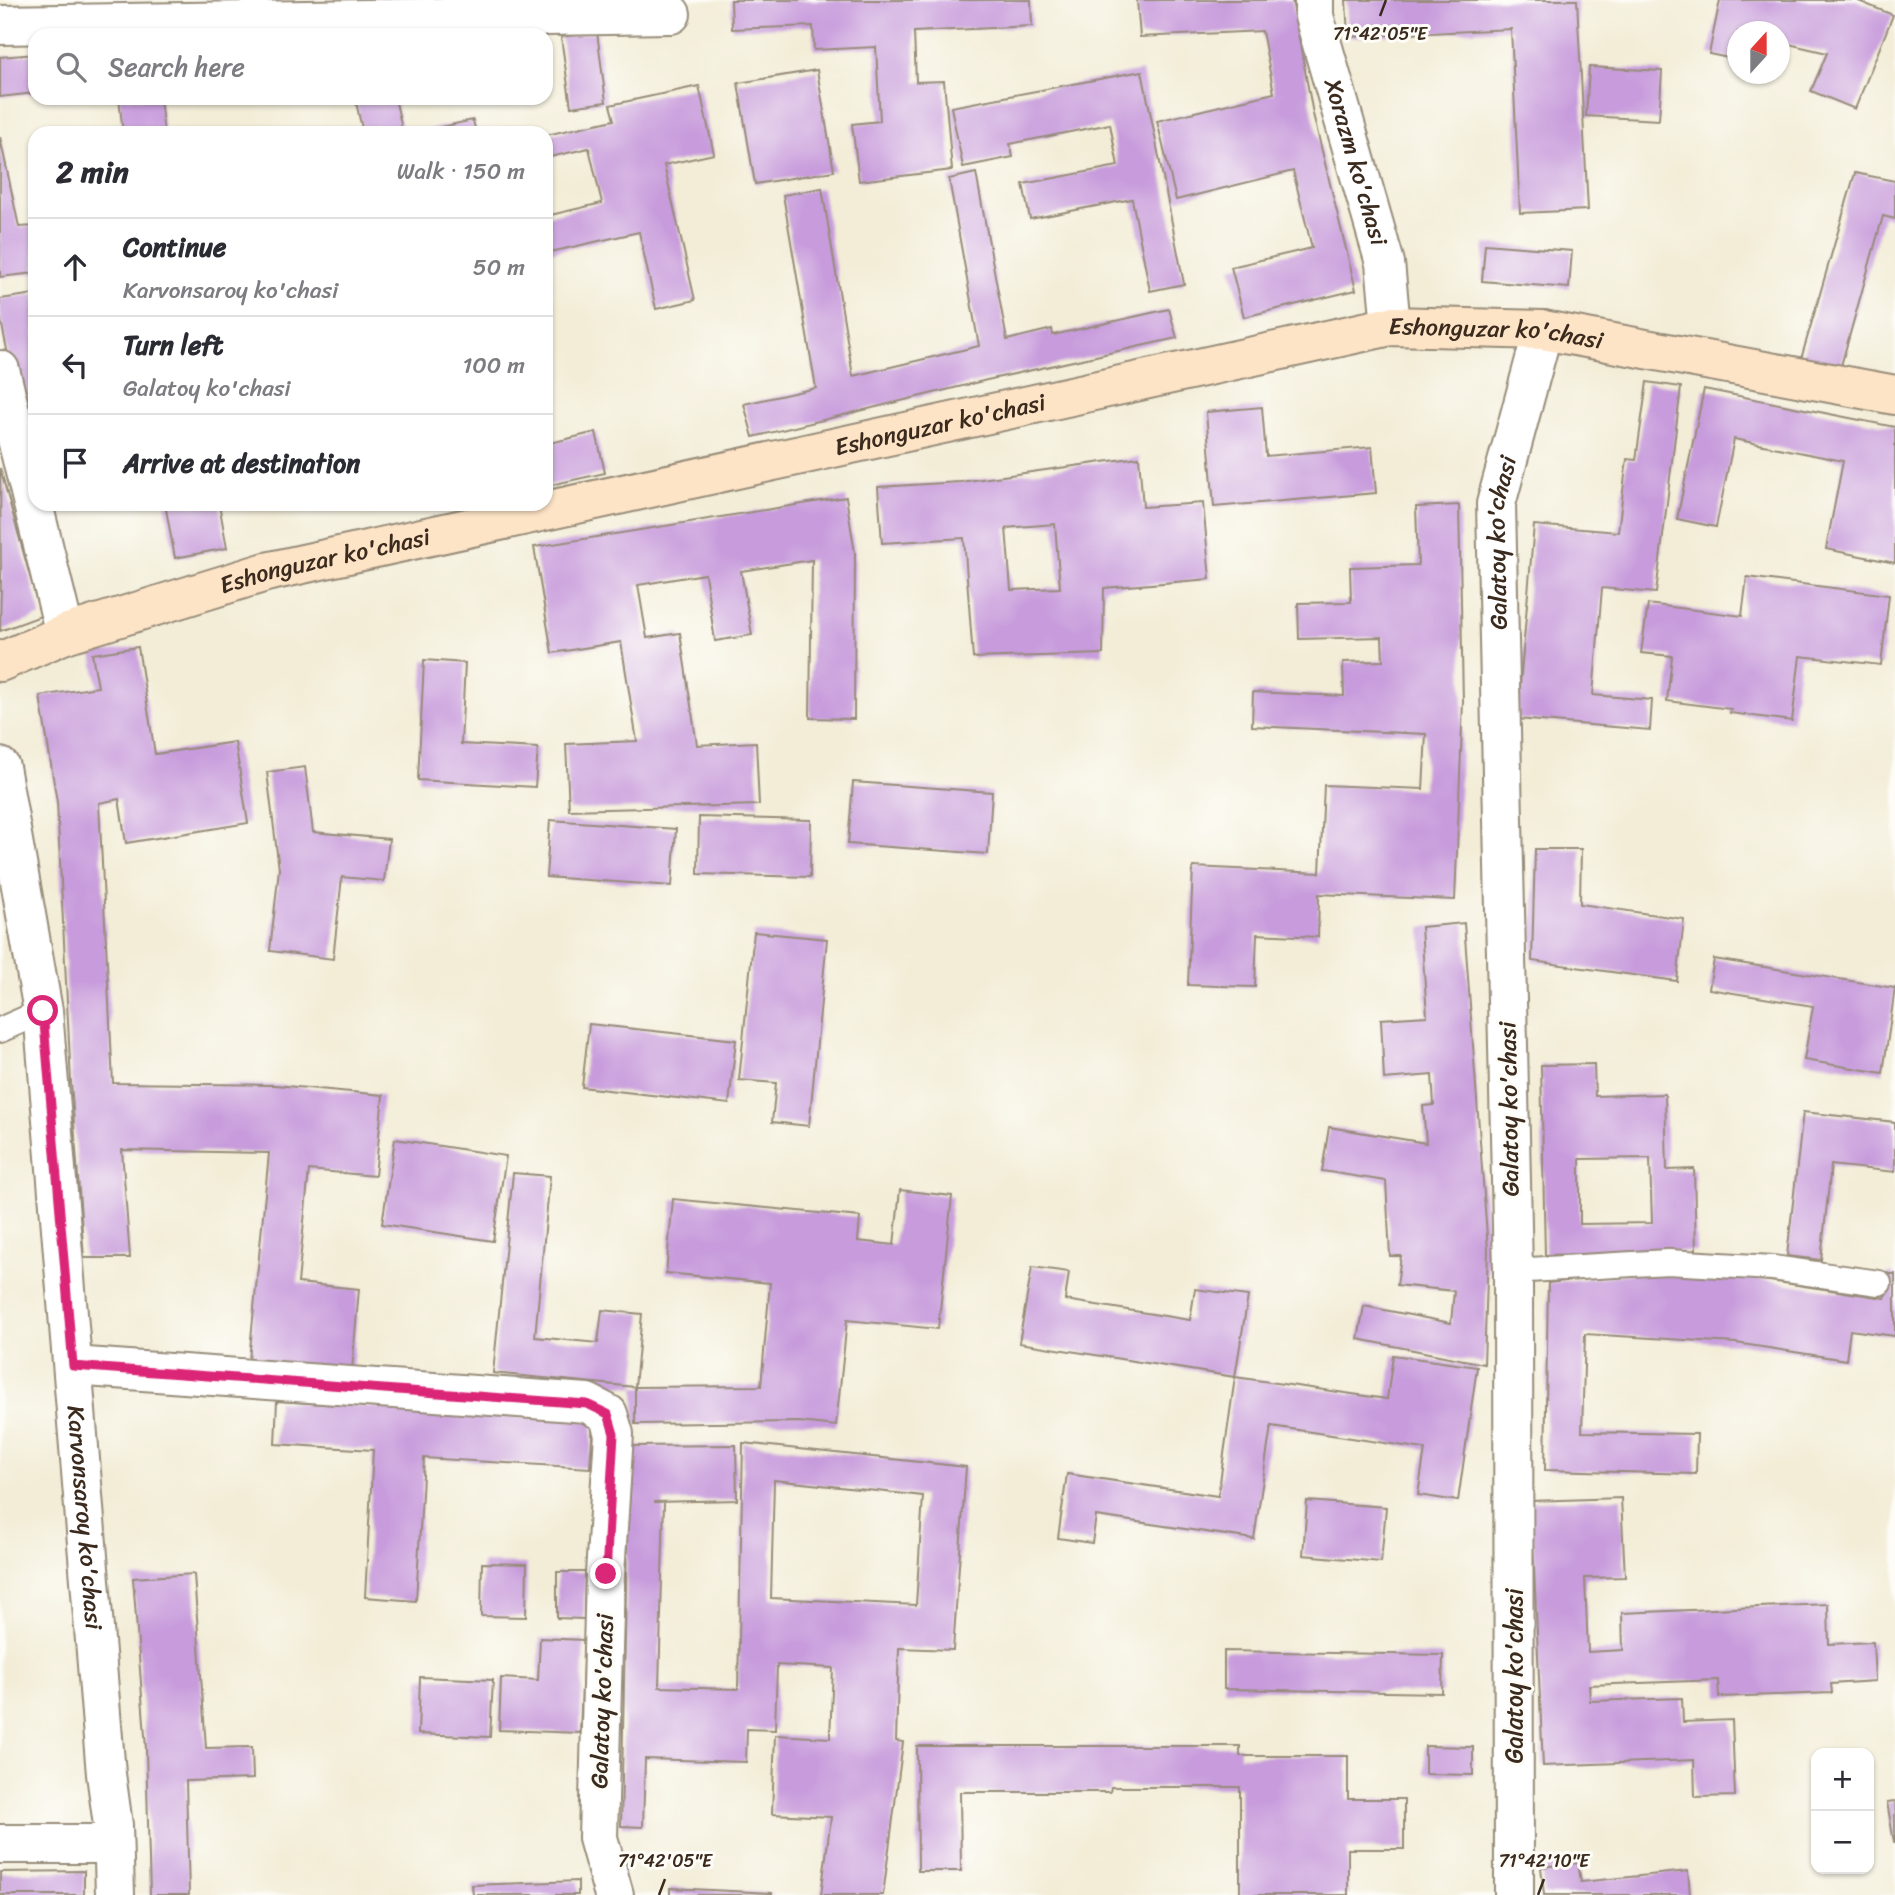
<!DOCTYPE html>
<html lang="en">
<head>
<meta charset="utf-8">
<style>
	body { margin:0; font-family:Sriracha,sans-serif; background:#f2f2f3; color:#2b2b33 }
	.controls { position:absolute; right:21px; bottom:21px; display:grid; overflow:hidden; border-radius:14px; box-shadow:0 2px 5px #0004 }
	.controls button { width:63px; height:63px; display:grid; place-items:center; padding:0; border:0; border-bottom:2px solid #e1e1e2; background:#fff; color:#2b2b33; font:35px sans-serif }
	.compass { position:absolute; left:1727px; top:21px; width:63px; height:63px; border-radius:50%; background:#fff; box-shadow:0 2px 5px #0004; rotate:21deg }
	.stop { position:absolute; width:21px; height:21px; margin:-16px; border:5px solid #db2777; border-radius:50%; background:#fff }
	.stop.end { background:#db2777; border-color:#fff; box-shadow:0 2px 7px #0008 }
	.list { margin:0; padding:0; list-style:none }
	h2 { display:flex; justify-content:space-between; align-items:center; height:91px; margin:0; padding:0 28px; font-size:30px }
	h2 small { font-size:23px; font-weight:400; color:#7c7c81 }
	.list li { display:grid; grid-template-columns:46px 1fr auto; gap:21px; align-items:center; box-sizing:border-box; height:98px; padding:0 28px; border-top:2px solid #e1e1e2 }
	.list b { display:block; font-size:26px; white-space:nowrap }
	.list p { margin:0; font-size:23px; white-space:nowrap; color:#7c7c81 }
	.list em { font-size:23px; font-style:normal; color:#7c7c81 }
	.icon { flex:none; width:38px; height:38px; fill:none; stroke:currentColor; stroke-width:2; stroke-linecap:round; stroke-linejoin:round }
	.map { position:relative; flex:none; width:1895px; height:1895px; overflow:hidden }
	.search { position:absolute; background:#fff; box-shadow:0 2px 5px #0004; left:28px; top:28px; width:525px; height:77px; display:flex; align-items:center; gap:18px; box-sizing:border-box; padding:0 24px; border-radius:21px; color:#7c7c81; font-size:26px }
	.panel { position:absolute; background:#fff; box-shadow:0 2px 5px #0004; left:28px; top:126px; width:525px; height:385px; border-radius:21px }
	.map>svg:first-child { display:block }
</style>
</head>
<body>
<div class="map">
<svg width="1895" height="1895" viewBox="0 0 1895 1895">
	<rect width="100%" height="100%" fill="#fdfcf7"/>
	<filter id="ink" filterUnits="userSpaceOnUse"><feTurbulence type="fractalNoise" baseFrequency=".0143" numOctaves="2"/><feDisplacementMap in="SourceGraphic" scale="14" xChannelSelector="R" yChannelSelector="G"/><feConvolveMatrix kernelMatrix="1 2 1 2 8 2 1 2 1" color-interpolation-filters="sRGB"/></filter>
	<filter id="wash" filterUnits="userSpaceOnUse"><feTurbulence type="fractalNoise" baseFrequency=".00686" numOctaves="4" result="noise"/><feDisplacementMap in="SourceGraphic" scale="28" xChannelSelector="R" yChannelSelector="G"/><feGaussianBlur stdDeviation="1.57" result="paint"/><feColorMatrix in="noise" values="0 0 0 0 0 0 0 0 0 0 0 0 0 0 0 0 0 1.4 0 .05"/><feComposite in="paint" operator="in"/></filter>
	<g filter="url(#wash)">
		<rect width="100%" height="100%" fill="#f3edd7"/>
		<g id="blocks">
			<!-- building -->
			<path fill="#c79bdc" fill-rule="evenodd" d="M 731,0 L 1031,0 L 1032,26 L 914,32 L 916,82 L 944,81 L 952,170 L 859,181 L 852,124 L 880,121 L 876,47 L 814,50 L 813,26 L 732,29 Z
				M 1137,0 L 1292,0 L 1313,114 L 1356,290 L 1244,317 L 1231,267 L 1312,248 L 1293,171 L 1176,200 L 1157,121 L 1274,93 L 1262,31 L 1140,37 Z
				M 1346,0 L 1577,0 L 1588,210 L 1520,213 L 1511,29 L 1348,37 Z
				M 1720,0 L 1856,0 L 1893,15 L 1855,109 L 1811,91 L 1827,53 L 1780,42 L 1780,32 L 1738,32 L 1738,60 L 1709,54 Z
				M 597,32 L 606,102 L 571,107 L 561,37 Z
				M 35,54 L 35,93 L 0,97 L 0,57 Z
				M 1589,67 L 1662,71 L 1659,120 L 1586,116 Z
				M 817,70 L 834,171 L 755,184 L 738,83 Z
				M 1142,71 L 1184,284 L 1150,291 L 1132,199 L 1030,219 L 1023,184 L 1118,166 L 1110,124 L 1010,144 L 1013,157 L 963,167 L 951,107 Z
				M 699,86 L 714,154 L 664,165 L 695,300 L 656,309 L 639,232 L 546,253 L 546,216 L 602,203 L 589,148 L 546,158 L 546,135 L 614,120 L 610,105 Z
				M 119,98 L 160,98 L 164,133 L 123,133 Z
				M 355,98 L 395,98 L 403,133 L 363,133 Z
				M 473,120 L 476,133 L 418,133 L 418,132 Z
				M 0,137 L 19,227 L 35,226 L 35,273 L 0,277 Z
				M 976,173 L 1007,340 L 1052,329 L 1053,335 L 1169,309 L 1177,338 L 987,380 L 753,437 L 744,404 L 816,388 L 783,195 L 822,188 L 853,376 L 979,346 L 949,179 Z
				M 1855,173 L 1895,181 L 1895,219 L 1883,216 L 1837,380 L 1797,373 Z
				M 1485,244 L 1572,251 L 1569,288 L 1482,281 Z
				M 35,294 L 35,455 L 29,456 L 0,316 L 0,299 Z
				M 1647,382 L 1681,387 L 1656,593 L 1602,588 L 1593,695 L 1652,700 L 1650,730 L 1517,719 L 1534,525 L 1618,532 L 1627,459 L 1636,460 Z
				M 1704,389 L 1895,427 L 1895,563 L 1826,549 L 1843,461 L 1734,439 L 1716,527 L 1677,519 Z
				M 1262,407 L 1266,456 L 1372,447 L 1376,493 L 1214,507 L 1206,412 Z
				M 596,432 L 605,473 L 546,486 L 546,444 Z
				M 1139,457 L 1143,507 L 1203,503 L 1210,579 L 1104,588 L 1103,654 L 973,658 L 964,538 L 882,543 L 878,487 L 960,482 ZM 1055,524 L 1060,588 L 1011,590 L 1006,528 Z
				M 0,468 L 41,616 L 0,631 L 1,581 Z
				M 846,497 L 855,553 L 854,719 L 810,718 L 812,560 L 741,571 L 752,635 L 715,641 L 705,574 L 638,585 L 647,638 L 680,633 L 697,745 L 756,742 L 759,805 L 569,810 L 566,744 L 637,741 L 621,642 L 552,653 L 534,547 Z
				M 165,504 L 219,504 L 227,548 L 175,558 Z
				M 1459,505 L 1463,701 L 1455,900 L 1319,894 L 1318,937 L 1257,934 L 1255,987 L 1188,985 L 1193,867 L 1320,873 L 1324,785 L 1423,789 L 1426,734 L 1252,726 L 1253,692 L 1344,696 L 1343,662 L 1383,661 L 1382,637 L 1299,639 L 1298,603 L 1351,602 L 1350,567 L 1418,565 L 1416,507 Z
				M 1747,577 L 1889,595 L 1881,665 L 1800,656 L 1792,721 L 1730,713 L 1731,709 L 1667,701 L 1672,656 L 1641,653 L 1648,604 L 1742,616 Z
				M 138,647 L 155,754 L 235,742 L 248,823 L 126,843 L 119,799 L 99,803 L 113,1083 L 275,1085 L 383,1095 L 375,1176 L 309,1170 L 298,1283 L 359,1289 L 352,1370 L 249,1360 L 269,1153 L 122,1150 L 130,1258 L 84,1258 L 71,1082 L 57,802 L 40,696 L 98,687 L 92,654 Z
				M 424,660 L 465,663 L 461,744 L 538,748 L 535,787 L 418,780 Z
				M 305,767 L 313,832 L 389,839 L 384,881 L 342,877 L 333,959 L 270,951 L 279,869 L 267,772 Z
				M 853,782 L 992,792 L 988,854 L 848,844 Z
				M 699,817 L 811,820 L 810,877 L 698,874 Z
				M 550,820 L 676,829 L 672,886 L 546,877 Z
				M 1535,849 L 1581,849 L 1580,904 L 1684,919 L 1677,981 L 1532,961 Z
				M 1464,923 L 1488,1250 L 1484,1364 L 1358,1339 L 1364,1306 L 1451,1323 L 1454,1291 L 1397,1285 L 1401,1256 L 1390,1256 L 1386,1181 L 1322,1171 L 1329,1127 L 1426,1143 L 1423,1106 L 1434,1105 L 1432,1075 L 1384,1079 L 1381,1019 L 1427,1016 L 1421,927 Z
				M 754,932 L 827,939 L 809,1126 L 772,1122 L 776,1083 L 739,1080 Z
				M 1714,959 L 1895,988 L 1883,1073 L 1804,1060 L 1813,1006 L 1709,989 Z
				M 589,1024 L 736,1040 L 729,1104 L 582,1087 Z
				M 1594,1064 L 1595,1096 L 1665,1094 L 1667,1170 L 1694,1169 L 1696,1251 L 1545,1255 L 1541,1065 ZM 1650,1158 L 1652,1223 L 1580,1224 L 1580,1159 Z
				M 1803,1112 L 1895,1122 L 1895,1172 L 1831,1165 L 1821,1260 L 1787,1256 Z
				M 395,1139 L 506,1156 L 493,1241 L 382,1224 Z
				M 513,1173 L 550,1176 L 535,1337 L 598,1343 L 602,1310 L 642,1314 L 635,1387 L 761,1386 L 770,1283 L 666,1273 L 673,1199 L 860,1217 L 858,1241 L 894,1245 L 900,1190 L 952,1196 L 938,1329 L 847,1320 L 836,1426 L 799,1422 L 635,1424 L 635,1387 L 493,1373 Z
				M 1032,1267 L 1069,1272 L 1065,1300 L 1190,1320 L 1195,1289 L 1248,1296 L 1235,1377 L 1019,1343 Z
				M 1653,1271 L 1742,1277 L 1885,1298 L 1888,1274 L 1895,1274 L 1895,1336 L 1850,1330 L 1846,1360 L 1736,1343 L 1585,1334 L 1582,1432 L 1697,1434 L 1696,1474 L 1545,1470 L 1548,1283 Z
				M 1393,1355 L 1477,1367 L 1458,1501 L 1418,1495 L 1425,1449 L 1271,1426 L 1254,1539 L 1096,1516 L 1092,1543 L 1058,1538 L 1067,1474 L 1218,1496 L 1235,1377 L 1387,1399 Z
				M 277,1401 L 593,1421 L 590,1468 L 424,1458 L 416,1601 L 365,1597 L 373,1450 L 275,1444 Z
				M 743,1443 L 966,1467 L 953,1650 L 899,1648 L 896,1741 L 903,1742 L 883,1895 L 821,1895 L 831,1817 L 772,1814 L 775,1735 L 830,1738 L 833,1668 L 777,1665 L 775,1730 L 747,1729 L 746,1762 L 645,1759 L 643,1827 L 621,1826 L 629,1446 L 736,1445 L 737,1500 L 654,1502 L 664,1502 L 659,1687 L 738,1689 ZM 774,1480 L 923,1496 L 916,1605 L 771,1598 Z
				M 1621,1498 L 1625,1577 L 1585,1578 L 1588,1652 L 1623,1650 L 1622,1613 L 1828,1604 L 1829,1644 L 1873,1642 L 1875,1681 L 1831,1684 L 1832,1693 L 1719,1697 L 1718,1680 L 1589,1685 L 1590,1701 L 1682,1698 L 1683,1722 L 1732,1720 L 1735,1796 L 1695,1797 L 1694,1760 L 1543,1766 L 1531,1501 Z
				M 1307,1501 L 1386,1507 L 1381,1562 L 1303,1555 Z
				M 482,1563 L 527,1564 L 526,1617 L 481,1616 Z
				M 557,1572 L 585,1572 L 584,1619 L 557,1618 Z
				M 194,1574 L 206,1748 L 252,1747 L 253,1779 L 186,1781 L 189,1895 L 150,1895 L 146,1749 L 133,1578 Z
				M 540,1638 L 584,1640 L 580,1733 L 499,1730 L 501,1678 L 538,1680 Z
				M 1224,1651 L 1443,1655 L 1442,1693 L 1224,1689 Z
				M 420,1677 L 493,1680 L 490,1737 L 418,1734 Z
				M 917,1746 L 1240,1746 L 1240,1756 L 1348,1756 L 1348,1799 L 1404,1799 L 1404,1849 L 1348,1849 L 1348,1895 L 1240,1895 L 1240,1787 L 1111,1787 L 1110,1792 L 960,1792 L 961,1871 L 918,1871 Z
				M 1425,1746 L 1473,1747 L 1473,1775 L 1425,1774 Z
				M 1895,1801 L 1895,1842 L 1894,1842 L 1887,1802 Z
				M 1578,1863 L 1581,1882 L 1688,1871 L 1690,1895 L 1544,1895 L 1541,1867 Z
				M 84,1871 L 84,1895 L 0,1895 L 0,1872 Z
				M 578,1881 L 578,1895 L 473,1895 L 472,1885 Z
				M 670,1888 L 772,1893 L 772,1895 L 670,1895 Z"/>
		</g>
	</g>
	<g filter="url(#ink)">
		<use href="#blocks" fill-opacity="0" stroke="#978c7a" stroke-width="2"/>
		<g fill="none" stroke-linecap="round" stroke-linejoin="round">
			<defs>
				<path id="lane" d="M 0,1030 L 43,1011
					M 1513,1271 L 1668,1262 L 1773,1268 L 1879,1283"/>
				<g id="street">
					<path id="s1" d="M 1314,0 L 1314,16 L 1385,263 L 1391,326"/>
					<path d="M 0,25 L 671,14"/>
					<path d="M 0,370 L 65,634"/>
					<path id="s2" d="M 0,767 L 43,1011 L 106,1774 L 113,1825 L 115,1895"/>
					<path d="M 73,1366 L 587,1403 L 608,1414 L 614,1434 L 605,1574 L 598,1838 L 614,1895"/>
					<path d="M 0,1844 L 113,1844"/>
					<path id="s3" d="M 1514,1895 L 1513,1271 L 1496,504 L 1543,330"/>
				</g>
				<g id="secondary">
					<path id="s4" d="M 0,662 L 65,634 L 266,572 L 1391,326 L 1543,330 L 1895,395"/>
				</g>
			</defs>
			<!-- lane casing -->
			<use href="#lane" stroke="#978c7a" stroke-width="28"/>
			<!-- street casing -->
			<use href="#street" stroke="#978c7a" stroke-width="42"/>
			<!-- secondary casing -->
			<use href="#secondary" stroke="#978c7a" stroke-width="42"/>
			<!-- lane -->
			<use href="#lane" stroke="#fff" stroke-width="24"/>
			<!-- street -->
			<use href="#street" stroke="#fff" stroke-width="38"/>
			<!-- secondary -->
			<use href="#secondary" stroke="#fee4c6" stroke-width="38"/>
		</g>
	</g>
	<g fill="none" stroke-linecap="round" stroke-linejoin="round" filter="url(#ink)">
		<!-- route -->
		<path stroke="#db2777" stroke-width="9" d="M 43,1011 L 73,1366 L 587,1404 L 608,1414 L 614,1434 L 606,1574"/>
	</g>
	<!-- ticks -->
	<path fill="none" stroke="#3b2a1e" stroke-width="2.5" d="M 1380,16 L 1386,0M 659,1895 L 665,1879M 1538,1895 L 1544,1879"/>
	<g text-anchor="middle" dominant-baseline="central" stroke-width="6" stroke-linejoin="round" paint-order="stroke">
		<!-- street labels -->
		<g font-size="24" fill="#3b2a1e" stroke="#fdfcf7">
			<text stroke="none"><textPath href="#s1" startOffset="168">Xorazm ko'chasi</textPath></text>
			<text stroke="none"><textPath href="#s4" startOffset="1538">Eshonguzar ko'chasi</textPath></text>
			<text stroke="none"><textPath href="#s4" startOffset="971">Eshonguzar ko'chasi</textPath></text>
			<text stroke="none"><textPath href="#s3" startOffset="1353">Galatoy ko'chasi</textPath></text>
			<text stroke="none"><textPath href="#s4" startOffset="341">Eshonguzar ko'chasi</textPath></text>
			<text transform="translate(1509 1109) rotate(-91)">Galatoy ko'chasi</text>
			<text stroke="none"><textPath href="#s2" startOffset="756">Karvonsaroy ko'chasi</textPath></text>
			<text transform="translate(1514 1676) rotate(-90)">Galatoy ko'chasi</text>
			<text transform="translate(602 1701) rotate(-88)">Galatoy ko'chasi</text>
		</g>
	</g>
	<g font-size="18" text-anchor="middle" fill="#3b2a1e" stroke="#fdfcf7" stroke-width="6" stroke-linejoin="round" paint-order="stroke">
		<text x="1380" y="40">71°42'05"E</text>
		<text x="665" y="1867">71°42'05"E</text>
		<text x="1544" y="1867">71°42'10"E</text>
	</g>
</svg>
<div class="controls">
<button>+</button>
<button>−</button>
</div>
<svg class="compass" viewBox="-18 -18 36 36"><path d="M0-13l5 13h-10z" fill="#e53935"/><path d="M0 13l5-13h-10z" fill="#7c7c81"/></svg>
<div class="stop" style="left:43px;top:1011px"></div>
<div class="stop end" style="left:606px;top:1574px"></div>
<div class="search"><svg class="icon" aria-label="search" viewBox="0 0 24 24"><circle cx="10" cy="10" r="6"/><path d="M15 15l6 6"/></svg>Search here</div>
<section class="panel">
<h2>2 min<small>Walk · 150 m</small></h2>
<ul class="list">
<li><svg class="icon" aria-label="ahead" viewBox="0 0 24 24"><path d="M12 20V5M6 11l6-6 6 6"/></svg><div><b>Continue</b><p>Karvonsaroy ko'chasi</p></div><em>50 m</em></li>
<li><svg class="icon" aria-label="left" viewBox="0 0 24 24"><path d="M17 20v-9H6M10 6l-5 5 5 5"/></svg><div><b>Turn left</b><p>Galatoy ko'chasi</p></div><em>100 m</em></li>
<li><svg class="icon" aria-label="arrive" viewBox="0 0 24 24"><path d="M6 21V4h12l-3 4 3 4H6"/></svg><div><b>Arrive at destination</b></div></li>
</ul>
</section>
</div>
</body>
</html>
